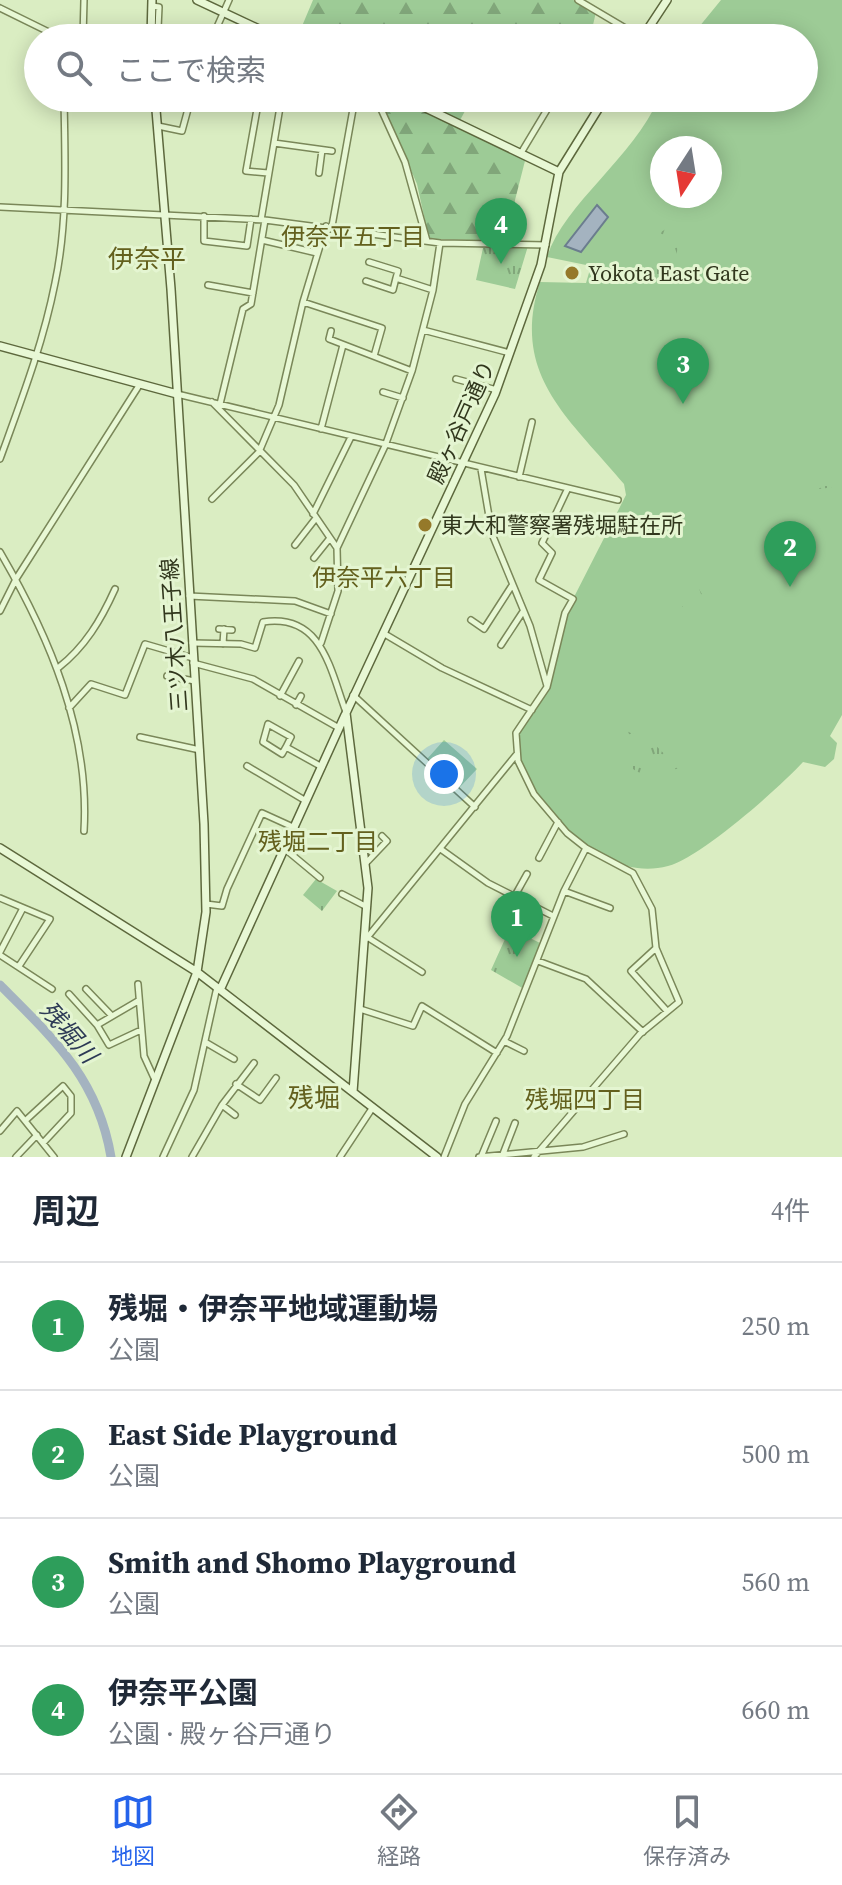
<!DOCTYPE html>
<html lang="ja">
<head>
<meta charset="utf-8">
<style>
	body { margin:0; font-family:"Source Serif 4","Noto Sans JP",serif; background:#f6f6f7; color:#1f2937 }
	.compass { position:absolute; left:650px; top:136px; width:72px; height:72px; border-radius:50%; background:#fff; box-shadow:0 4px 20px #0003; rotate:192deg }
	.you { position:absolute; left:444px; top:774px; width:28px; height:28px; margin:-20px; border:6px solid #fff; border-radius:50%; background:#1a73e8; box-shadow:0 0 0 12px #1a73e833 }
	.badge { display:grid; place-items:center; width:52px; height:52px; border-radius:50%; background:#2563eb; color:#fff; font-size:26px; font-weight:700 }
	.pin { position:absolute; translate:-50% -66px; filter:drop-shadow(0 2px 4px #0008) }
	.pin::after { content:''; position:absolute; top:42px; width:28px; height:24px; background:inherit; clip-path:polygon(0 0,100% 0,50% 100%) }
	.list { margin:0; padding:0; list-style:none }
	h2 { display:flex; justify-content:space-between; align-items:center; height:104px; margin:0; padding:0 32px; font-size:34px }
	h2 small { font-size:26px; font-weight:400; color:#747a83 }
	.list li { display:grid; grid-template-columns:52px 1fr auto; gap:24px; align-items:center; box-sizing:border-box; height:128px; padding:0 32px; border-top:2px solid #e0e1e3 }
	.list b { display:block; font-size:30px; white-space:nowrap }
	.list p { margin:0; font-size:26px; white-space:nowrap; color:#747a83 }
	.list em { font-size:26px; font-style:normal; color:#747a83 }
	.icon { flex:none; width:44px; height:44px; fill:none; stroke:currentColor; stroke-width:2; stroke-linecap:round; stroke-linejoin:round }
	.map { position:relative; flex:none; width:842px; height:1157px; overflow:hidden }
	.search { position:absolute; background:#fff; box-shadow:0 4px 20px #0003; left:24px; right:24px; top:24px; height:88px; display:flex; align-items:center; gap:20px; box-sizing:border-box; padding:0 28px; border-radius:44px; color:#747a83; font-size:30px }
	.sheet { height:616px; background:#fff }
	nav { display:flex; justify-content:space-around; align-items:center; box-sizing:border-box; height:112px; border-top:2px solid #e0e1e3; background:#fff; font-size:22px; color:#747a83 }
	nav a { display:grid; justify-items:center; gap:4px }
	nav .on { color:#2563eb }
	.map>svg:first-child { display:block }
</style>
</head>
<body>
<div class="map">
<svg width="842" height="1157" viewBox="0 0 842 1157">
	<defs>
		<pattern id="forest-firs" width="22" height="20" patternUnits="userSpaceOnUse" patternTransform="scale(2)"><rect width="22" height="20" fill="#9dcb96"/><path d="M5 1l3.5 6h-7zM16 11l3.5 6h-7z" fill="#81a67a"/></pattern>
		<pattern id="park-tufts" width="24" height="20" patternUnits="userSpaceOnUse" patternTransform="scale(2)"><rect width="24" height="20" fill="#9dcb96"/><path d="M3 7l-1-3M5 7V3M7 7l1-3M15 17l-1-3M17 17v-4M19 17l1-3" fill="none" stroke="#81a67a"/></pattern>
	</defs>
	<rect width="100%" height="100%" fill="#daedc2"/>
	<!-- grass -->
	<path fill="#9dcb96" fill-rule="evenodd" d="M 721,0 L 842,0 L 842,715 L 830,736 L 837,743 L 834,759 L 825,767 L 803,762 C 778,789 701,857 668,866 C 607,882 549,822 524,773 C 518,762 519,743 518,731 L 547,687 L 573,599 L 626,495 L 624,484 C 569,418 510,375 540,282 L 586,283 L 591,266 L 547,257 C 564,204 633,158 659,98 L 804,98 L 804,38 L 690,38 ZM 662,148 L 710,148 L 710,196 L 662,196 Z"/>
	<!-- forest -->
	<path fill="url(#forest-firs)" d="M 313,0 L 573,0 L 596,12 L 590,38 L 297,38 Z
		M 379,98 L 472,98 L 458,124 L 526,157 L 515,200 L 512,241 L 429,239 L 417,184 Z"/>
	<!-- park -->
	<path fill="url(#park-tufts)" d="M 666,229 L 679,232 L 673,290 L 633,278 L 633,264 L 657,257 L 661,232 Z
		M 528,246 L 515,289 L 476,280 L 483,248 Z
		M 824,461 L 841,473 L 836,487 L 818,489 L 810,469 Z
		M 691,575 L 703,596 L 683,607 L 670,587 L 669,578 Z
		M 624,730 L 652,742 L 679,768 C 649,779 640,779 617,754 Z
		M 444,740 L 477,769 L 459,788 L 427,759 Z
		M 316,879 L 337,891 L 322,911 L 303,895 Z
		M 510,928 L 542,944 L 524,989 L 491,970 Z"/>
	<!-- water -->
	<path fill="#a4b3c0" stroke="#6b7d8e" stroke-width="2" d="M 597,205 L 608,217 L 581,252 L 565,246 Z"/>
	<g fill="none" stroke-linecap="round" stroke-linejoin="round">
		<!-- river -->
		<path stroke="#a4b3c0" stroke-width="9" d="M 0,985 C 54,1039 98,1079 111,1157"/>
		<defs>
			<path id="street" d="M 578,0 L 642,38
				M 152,6 L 159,7 L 158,28 L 176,38
				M 0,8 L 61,38
				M 213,36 L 229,0
				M 83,38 L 84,0
				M 241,38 L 247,24
				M 259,98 L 246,171 L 268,173
				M 376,98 L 405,162 L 427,241
				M 258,102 L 280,107 L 261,220
				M 158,126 L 182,131 L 191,98
				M 274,143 L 332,151
				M 521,153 L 548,108
				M 319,173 L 322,150
				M 0,207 L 265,220 L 440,243 L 546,245
				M 204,216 L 204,241 L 247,246 L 251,219
				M 332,226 L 355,98
				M 262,240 L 317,253
				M 369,262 L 398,271 L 396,278 L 433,290
				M 366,281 L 393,290 L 396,278
				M 208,285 L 253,293
				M 303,302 L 382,328 L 374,356
				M 423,330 L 510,353
				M 331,331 L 329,339 L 412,371
				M 456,379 L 497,390
				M 383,392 L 403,398
				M 177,394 L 618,500
				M 212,402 L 294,485 L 337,548
				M 220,404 L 243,309 L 251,304 L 265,220
				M 321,429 L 343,345
				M 0,459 C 21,401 43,344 55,283 C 68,222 65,159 64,98
				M 481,469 L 492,534 L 530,626 L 547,686
				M 519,477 L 532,422
				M 212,499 L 259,452 L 279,405 L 303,302 L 326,226
				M 313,514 L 351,437
				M 295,545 L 316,518
				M 0,552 C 49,636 90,731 84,831
				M 314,558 L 330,538
				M 189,596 L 295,601 L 331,614
				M 0,611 L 16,579 L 140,384
				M 471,620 L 484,629 L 511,587
				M 219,629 L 232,630
				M 383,633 L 442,668 L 532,710
				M 192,643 L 241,644 L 255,648 L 263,622 C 322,613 330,669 346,712
				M 321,643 L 338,591 L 337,548 L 385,446 L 412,371 L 433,290 L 440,243
				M 223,644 L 224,629
				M 501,645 L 522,613
				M 193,663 L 253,679 L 339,728
				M 58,668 C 85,647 101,620 115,589
				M 167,676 L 195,681
				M 353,695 L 475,807
				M 280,696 L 299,661
				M 296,705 L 301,696
				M 69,708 L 91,684 L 125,695 L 145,644 L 193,658
				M 140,737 L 200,750
				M 286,747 L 291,737 L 268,724 L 263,742 L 282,754 L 286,747 L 322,767
				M 247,766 L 306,801
				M 285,849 L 320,878
				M 442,850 L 488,883 L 553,916
				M 539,858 L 558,822
				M 367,862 L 387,841 L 382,836
				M 564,891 L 610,908
				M 342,894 L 367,907
				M 0,898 L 50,919 L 19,966
				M 206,904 L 222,906 L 227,889 L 262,813 L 295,828
				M 498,926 L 527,874
				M 367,937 L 422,972
				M 366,939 L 516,755
				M 656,948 L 631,971 L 667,1011
				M 0,952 L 23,908
				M 0,955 L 52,989
				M 538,961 L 586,979 L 643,1032
				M 138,984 L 144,1056 L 155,1080
				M 86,989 L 112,1016
				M 69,994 L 97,1025
				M 138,1001 L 97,1025 L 109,1045 L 141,1030
				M 360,1009 L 413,1026 L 422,1006 L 497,1053
				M 504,1041 L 524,1051
				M 205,1042 L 234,1059
				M 236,1084 L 260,1100 L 276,1078
				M 222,1105 L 235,1115
				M 26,1120 L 63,1086 L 71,1096 L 71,1113 L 43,1143
				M 0,1131 L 17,1111 L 54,1157
				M 503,1154 L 515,1123
				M 16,1157 L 37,1135
				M 163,1157 L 194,1090 L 217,987
				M 192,1157 L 222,1105 L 254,1063
				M 340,1157 L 373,1107
				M 444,1157 L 465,1104 L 507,1036 L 564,891 L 586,848
				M 479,1157 L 583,1147 L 624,1134
				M 481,1157 L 496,1121
				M 534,1157 L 640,1034 L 679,1002 L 656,948 L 652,909 L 633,873 L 586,848 L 567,833 L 534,794 L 518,761 L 516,733 L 547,687 L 565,613 L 573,599 L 539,580 L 552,553 L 542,543 L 568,488"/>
			<path id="secondary" d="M 197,0 L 278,38
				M 151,38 L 152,0
				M 642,38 L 667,0
				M 405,98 L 559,172
				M 0,346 L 177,394
				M 0,848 L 197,972 L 437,1157
				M 220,990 L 345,715
				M 353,1092 L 368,888 L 346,713 L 495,394 L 541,265 L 559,172 L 605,98
				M 126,1157 L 197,972 L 206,912 L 204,824 L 171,289 L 155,98"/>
		</defs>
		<!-- street casing -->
		<use href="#street" stroke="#7a8759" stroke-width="8"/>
		<!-- secondary casing -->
		<use href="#secondary" stroke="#5d683d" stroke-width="10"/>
		<!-- street -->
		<use href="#street" stroke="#e8f8d5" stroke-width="5"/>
		<!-- secondary -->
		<use href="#secondary" stroke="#e8f8d5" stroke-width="7"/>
	</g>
	<!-- markers -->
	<g fill="#95792a" stroke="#e4f5d1" stroke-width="3">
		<circle cx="572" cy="273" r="8"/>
		<circle cx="425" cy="525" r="8"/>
	</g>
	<g text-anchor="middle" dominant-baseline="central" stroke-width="6" stroke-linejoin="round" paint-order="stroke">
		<!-- poi labels -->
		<g font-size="22" fill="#31371d" stroke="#e4f5d1" text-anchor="start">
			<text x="588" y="273">Yokota East Gate</text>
			<text x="441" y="525">東大和警察署残堀駐在所</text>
		</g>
		<!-- street labels -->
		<g font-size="22" fill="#31371d" stroke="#e4f5d1">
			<text transform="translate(461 422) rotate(-66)">殿ヶ谷戸通り</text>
			<text transform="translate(174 635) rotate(-94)">三ツ木八王子線</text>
		</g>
		<!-- neighbourhood labels -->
		<g font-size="24" fill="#63601d" stroke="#e4f5d1">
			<text x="353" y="236">伊奈平五丁目</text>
			<text x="384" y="577">伊奈平六丁目</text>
			<text x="318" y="841">残堀二丁目</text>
			<text x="585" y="1099">残堀四丁目</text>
		</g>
		<!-- water labels -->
		<g font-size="24" font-style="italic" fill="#2d3a56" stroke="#e4f5d1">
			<text transform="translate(69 1032) rotate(49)">残堀川</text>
		</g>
		<!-- quarter labels -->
		<g font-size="26" fill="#63601d" stroke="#e4f5d1">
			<text x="147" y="259">伊奈平</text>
			<text x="314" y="1098">残堀</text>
		</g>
	</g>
</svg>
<svg class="compass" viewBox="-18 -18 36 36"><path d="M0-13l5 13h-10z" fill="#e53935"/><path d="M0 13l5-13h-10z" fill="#747a83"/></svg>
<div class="you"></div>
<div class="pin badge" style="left:517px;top:957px;background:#2e9e5b">1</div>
<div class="pin badge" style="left:790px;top:587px;background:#2e9e5b">2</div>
<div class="pin badge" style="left:683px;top:404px;background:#2e9e5b">3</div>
<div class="pin badge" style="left:501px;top:264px;background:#2e9e5b">4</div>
<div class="search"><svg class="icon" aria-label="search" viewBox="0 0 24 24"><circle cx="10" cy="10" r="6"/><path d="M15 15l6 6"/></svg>ここで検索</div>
</div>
<section class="sheet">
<h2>周辺<small>4件</small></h2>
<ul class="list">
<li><span class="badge" style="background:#2e9e5b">1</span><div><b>残堀・伊奈平地域運動場</b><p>公園</p></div><em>250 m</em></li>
<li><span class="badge" style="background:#2e9e5b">2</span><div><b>East Side Playground</b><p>公園</p></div><em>500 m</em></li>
<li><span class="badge" style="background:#2e9e5b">3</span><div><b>Smith and Shomo Playground</b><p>公園</p></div><em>560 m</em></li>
<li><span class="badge" style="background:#2e9e5b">4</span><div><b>伊奈平公園</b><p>公園 · 殿ヶ谷戸通り</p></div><em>660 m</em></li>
</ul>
</section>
<nav>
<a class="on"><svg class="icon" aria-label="map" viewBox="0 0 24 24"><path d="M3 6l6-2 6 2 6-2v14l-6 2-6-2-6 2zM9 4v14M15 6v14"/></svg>地図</a>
<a><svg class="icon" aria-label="directions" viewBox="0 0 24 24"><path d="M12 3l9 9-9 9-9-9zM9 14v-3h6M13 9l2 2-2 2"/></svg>経路</a>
<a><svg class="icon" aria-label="saved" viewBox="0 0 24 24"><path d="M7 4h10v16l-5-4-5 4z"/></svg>保存済み</a>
</nav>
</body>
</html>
